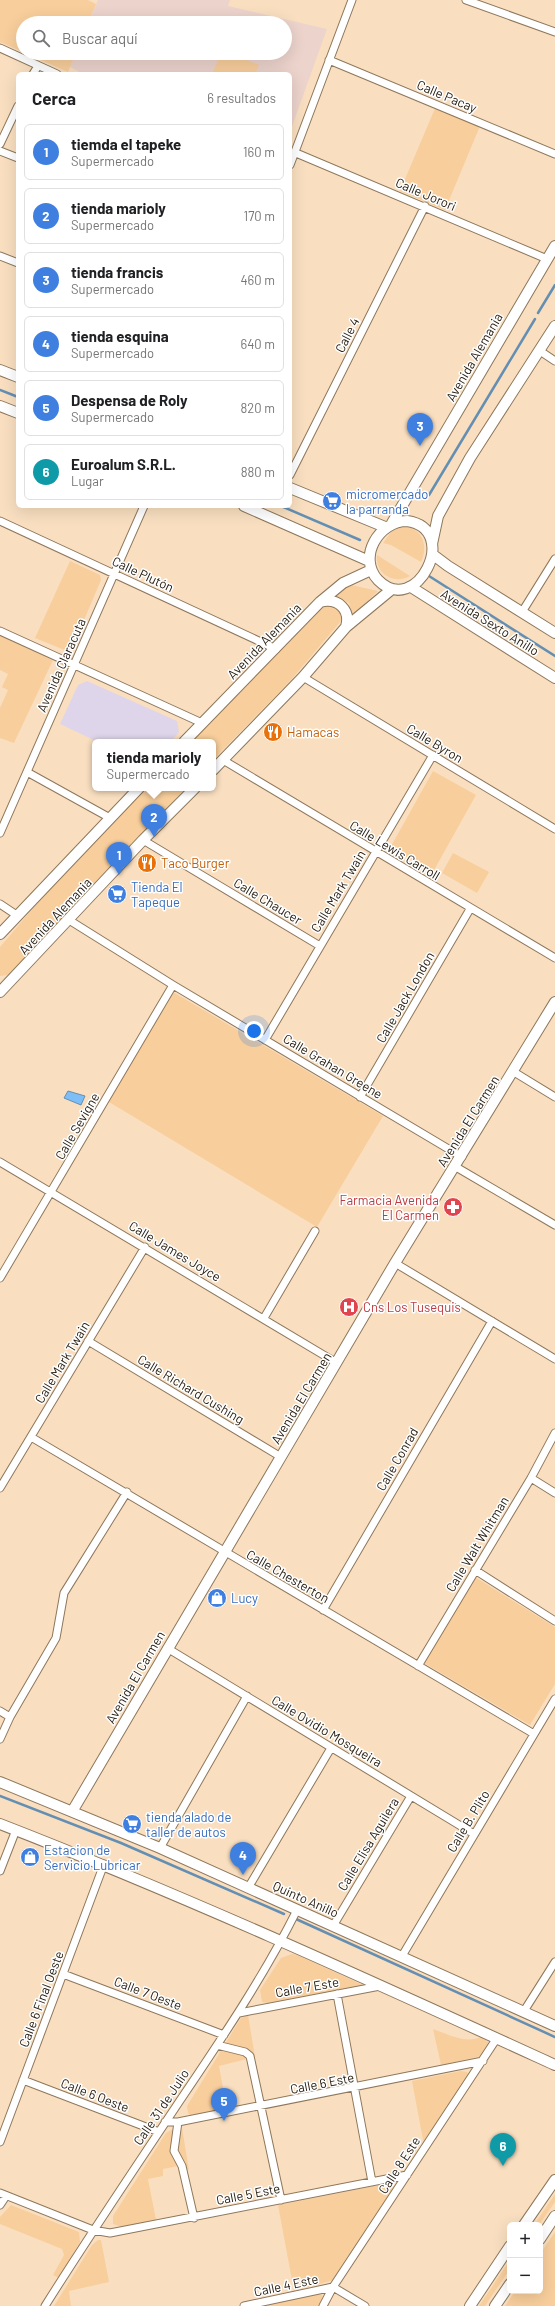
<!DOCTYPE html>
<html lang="es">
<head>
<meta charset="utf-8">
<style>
	body { margin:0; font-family:Barlow,sans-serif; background:#f2f2f2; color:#202124 }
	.controls { position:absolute; right:12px; bottom:12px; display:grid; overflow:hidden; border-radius:6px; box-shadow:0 4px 16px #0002 }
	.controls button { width:36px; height:36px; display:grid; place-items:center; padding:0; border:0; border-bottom:1px solid #e0e0e0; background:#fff; color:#202124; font:20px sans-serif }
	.you { position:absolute; left:254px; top:1031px; width:14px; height:14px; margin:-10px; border:3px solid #fff; border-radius:50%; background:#1a73e8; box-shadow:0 0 0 6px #1a73e833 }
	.badge { display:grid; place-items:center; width:26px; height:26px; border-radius:50%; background:#387159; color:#fff; font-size:13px; font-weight:700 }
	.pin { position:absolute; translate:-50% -33px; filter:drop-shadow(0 1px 2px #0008) }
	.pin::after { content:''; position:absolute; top:21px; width:14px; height:12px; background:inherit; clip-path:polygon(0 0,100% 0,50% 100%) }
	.popup { position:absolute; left:92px; top:739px; width:124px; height:52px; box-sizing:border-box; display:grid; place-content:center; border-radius:6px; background:#fff; filter:drop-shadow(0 1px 3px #0005); font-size:13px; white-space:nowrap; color:#757577 }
	.popup b { font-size:15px; color:#202124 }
	.popup::after { content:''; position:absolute; left:50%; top:100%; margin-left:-8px; border:8px solid transparent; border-top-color:#fff }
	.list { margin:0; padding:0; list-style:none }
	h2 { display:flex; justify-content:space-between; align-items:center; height:52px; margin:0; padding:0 16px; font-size:17px }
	h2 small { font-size:13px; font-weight:400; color:#757577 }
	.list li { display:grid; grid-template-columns:26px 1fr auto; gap:12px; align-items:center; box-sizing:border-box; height:56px; margin:0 8px 8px; padding:0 8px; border:1px solid #e0e0e0; border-radius:6px }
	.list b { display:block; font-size:15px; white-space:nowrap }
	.list p { margin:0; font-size:13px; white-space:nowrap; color:#757577 }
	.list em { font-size:13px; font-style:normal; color:#757577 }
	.icon { flex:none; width:22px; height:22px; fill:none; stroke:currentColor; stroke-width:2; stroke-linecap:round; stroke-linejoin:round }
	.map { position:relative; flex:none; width:555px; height:2306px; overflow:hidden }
	.search { position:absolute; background:#fff; box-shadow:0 4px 16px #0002; left:16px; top:16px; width:276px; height:44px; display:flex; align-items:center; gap:10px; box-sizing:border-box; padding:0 14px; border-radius:22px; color:#757577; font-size:15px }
	.panel { position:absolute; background:#fff; box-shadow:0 4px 16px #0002; left:16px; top:72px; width:276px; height:436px; border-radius:6px }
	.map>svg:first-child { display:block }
</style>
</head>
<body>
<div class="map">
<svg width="555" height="2306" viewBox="0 0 555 2306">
	<rect width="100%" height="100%" fill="#f9dfc0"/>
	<!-- industrial -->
	<path fill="#ded5ea" d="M 87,681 L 177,721 L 179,732 L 170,742 L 98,742 L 60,724 L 78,685 Z"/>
	<!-- education -->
	<path fill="#ecd3cc" d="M 98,0 L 230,0 L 228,6 L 327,29 L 290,132 L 290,74 L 83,74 L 70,67 L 76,53 L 285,53 L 285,23 L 88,23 Z"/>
	<!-- green -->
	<path fill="#f8ce9c" d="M 0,0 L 88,0 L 96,4 L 88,23 L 23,23 L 23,52 L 0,42 Z
		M 25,53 L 76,53 L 68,72 Z
		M 221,53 L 230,53 L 259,65 L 255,74 L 219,74 L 213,72 Z
		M 436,106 L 480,126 L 445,210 L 400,191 Z
		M 402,527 C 422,526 429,546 421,562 L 391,545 L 383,543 L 392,531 Z
		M 377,555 L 410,576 C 394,585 375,574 377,555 Z
		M 70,561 L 100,575 L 101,580 L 73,646 L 67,651 L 35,638 Z
		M 351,585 L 378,591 L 353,615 L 349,603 L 333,594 L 345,586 Z
		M 322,606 C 331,606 337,606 342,616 L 341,621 L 290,681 L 213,760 L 213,742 L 191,742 Z
		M 0,635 L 53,660 L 14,743 L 0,738 L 0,708 L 8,690 L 2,687 L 8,674 L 0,670 Z
		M 433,771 L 476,795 L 433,872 L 390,848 Z
		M 147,788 L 186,788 L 8,975 L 0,976 L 0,947 L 41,899 Z
		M 453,853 L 489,872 L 477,893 L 442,873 Z
		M 173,992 L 383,1116 L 317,1227 L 109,1102 Z
		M 475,1577 L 555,1627 L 555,1684 L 530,1725 L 424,1663 Z
		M 292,1954 L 297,1955 L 363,1985 L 268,2003 L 262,2002 L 260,1990 L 281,1958 Z
		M 248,2015 L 255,2057 L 219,2066 L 227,2110 L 190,2115 L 188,2113 L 187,2106 L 241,2018 Z
		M 433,2029 C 448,2034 465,2044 481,2037 L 488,2042 L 488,2047 L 482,2056 L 441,2065 Z
		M 461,2071 L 467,2072 L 469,2075 L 424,2145 L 412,2081 Z
		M 175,2128 L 170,2149 L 178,2166 L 163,2169 L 163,2176 L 148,2179 L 156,2220 L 122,2227 L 113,2224 L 113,2216 L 166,2133 Z
		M 182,2128 L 189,2170 L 186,2169 L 176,2151 Z
		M 390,2183 L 395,2188 L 334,2280 L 294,2291 L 278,2205 Z
		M 555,2194 L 555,2202 L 539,2225 L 534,2225 Z
		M 11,2205 L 79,2232 L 80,2242 L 59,2278 L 53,2275 L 64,2255 L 62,2249 L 0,2224 L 0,2217 Z
		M 555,2232 L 555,2306 L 505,2306 L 515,2291 L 540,2291 L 540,2254 Z
		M 98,2240 L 101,2240 L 109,2282 L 69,2291 L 71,2306 L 54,2306 L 92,2245 Z
		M 510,2260 L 510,2269 L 485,2306 L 479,2306 Z
		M 318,2294 L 322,2295 L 323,2300 L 319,2306 L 260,2306 Z"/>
	<!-- water -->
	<path fill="#7dbef7" stroke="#648fb3" d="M 68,1091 L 85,1096 L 81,1105 L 64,1098 Z"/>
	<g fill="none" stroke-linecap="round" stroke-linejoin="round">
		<!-- stream -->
		<path stroke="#648fb3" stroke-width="2.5" d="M 538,313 L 555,285
			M 0,390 L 18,397
			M 429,495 L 535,319
			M 281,506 L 360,540
			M 429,576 L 555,656
			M 0,1796 L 121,1843 L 284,1914
			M 296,1919 L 555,2037"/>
		<defs>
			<path id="street" d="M 466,0 L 555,32
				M 0,48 L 57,74
				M 329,60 L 555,154
				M 33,74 L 38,66
				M 0,144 L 18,106
				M 0,151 L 18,158
				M 296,153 L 547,259
				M 290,165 L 352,0
				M 0,256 L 18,263
				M 540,351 L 555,361
				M 290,475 L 425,206
				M 0,521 L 276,649
				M 522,612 L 555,559
				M 0,631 L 202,723
				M 303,677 L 555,829
				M 223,760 L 555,958
				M 27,772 L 110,818
				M 0,833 L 144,506
				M 143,840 L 320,946
				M 0,904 L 18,916
				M 69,920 L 173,985 L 462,1157
				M 265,1040 L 433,755
				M 514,1072 L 555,1097
				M 360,1097 L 470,909
				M 0,1162 L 337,1363
				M 456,1167 L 555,1225
				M 395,1263 L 555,1359
				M 0,1278 L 173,985
				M 264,1318 L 315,1231
				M 88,1341 L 281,1457
				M 31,1437 L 534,1734
				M 531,1478 L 555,1493
				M 0,1488 L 145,1247
				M 475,1570 L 555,1621
				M 323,1610 L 492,1321
				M 167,1648 L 474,1834
				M 418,1666 L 531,1478 L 555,1433
				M 0,1711 L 10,1717
				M 0,1739 L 10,1717 L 56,1638 L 64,1593 L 127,1492
				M 160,1848 L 247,1696
				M 0,1871 L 16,1830
				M 248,1888 L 331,1748
				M 333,1926 L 411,1796
				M 402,1956 L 555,1699
				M 63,1974 L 224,2035
				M 337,1994 L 372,2182
				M 524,2011 L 555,1962
				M 239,2013 L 380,1986
				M 217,2045 L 245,2052 L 250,2056 L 281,2200
				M 23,2080 L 159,2132
				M 165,2122 L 178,2122 L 483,2061
				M 178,2122 L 174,2151 L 182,2166 L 194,2218
				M 0,2142 L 104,1864
				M 0,2193 L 93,2230 L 110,2233 L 407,2175
				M 0,2205 L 6,2196
				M 45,2306 C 87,2239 131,2174 175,2108 C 218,2044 262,1980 297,1910
				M 244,2306 L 333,2287 L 365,2306
				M 323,2306 L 333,2287 L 497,2038"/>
			<path id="secondary" d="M 0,370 L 18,377
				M 0,406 L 18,413
				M 290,488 L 385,527
				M 244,506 L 369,561
				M 407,521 C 462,529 416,619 378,580 C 357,557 379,521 407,521 Z
				M 392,523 L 555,246
				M 432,544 L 438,516 L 470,458 L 555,326
				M 432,554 L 448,566 L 555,633
				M 411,587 L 555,678
				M 320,602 C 338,597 351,610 346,627
				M 184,742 L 320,602 L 343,583 L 371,570
				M 213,770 L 303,677 L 346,627 L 392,589
				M 0,934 L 139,788
				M 0,992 L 143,840 L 195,788
				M 0,1782 L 160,1848 L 555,2026
				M 73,1810 L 395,1263 L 555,1002
				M 0,1824 C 188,1897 371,1981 555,2065
				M 524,2225 L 555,2180
				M 540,2239 L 555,2216
				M 470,2306 L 510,2246
				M 495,2306 L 510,2284"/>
		</defs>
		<!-- street casing -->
		<use href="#street" stroke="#8e775b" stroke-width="9"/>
		<!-- secondary casing -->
		<use href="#secondary" stroke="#8e775b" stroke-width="12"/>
		<!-- street -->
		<use href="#street" stroke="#fff" stroke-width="7"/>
		<!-- secondary -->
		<use href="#secondary" stroke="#fff" stroke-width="10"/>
	</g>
	<!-- icons -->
	<defs>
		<symbol id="supermarket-disc" viewBox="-11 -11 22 22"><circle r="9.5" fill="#3f7fe0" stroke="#fff"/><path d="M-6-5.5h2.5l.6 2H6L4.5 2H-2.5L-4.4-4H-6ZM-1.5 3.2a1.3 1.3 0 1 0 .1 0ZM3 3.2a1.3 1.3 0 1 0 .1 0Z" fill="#fff"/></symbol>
		<symbol id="restaurant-disc" viewBox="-11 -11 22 22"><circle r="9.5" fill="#e8710a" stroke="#fff"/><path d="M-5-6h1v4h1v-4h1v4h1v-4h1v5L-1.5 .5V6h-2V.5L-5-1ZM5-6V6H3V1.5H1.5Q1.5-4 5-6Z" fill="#fff"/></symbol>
		<symbol id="pharmacy-disc" viewBox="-11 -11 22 22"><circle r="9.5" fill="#e0444e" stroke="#fff"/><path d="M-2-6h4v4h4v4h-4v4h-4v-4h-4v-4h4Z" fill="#fff"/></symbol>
		<symbol id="hospital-disc" viewBox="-11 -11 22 22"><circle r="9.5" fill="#e0444e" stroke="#fff"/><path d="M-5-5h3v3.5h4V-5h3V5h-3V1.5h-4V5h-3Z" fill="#fff"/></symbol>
		<symbol id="shop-disc" viewBox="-11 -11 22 22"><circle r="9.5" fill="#3f7fe0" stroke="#fff"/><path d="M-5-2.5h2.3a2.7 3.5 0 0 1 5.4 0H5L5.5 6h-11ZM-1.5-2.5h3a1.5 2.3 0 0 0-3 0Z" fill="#fff"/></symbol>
	</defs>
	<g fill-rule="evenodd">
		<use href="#supermarket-disc" x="321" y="490" width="22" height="22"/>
		<use href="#restaurant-disc" x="262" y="721" width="22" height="22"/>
		<use href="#restaurant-disc" x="136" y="852" width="22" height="22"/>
		<use href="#supermarket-disc" x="106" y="883" width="22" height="22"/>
		<use href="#pharmacy-disc" x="442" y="1196" width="22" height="22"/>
		<use href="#hospital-disc" x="338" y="1296" width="22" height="22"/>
		<use href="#shop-disc" x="206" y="1587" width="22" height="22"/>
		<use href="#supermarket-disc" x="121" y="1813" width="22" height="22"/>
		<use href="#shop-disc" x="19" y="1846" width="22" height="22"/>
	</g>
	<g text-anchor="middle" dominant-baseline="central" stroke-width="3" stroke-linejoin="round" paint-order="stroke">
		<!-- street labels -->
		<g font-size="13" fill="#292014" stroke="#fff">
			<text transform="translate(447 96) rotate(23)">Calle Pacay</text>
			<text transform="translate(426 194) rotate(23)">Calle Jorori</text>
			<text transform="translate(347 335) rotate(-63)">Calle 4</text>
			<text transform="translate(474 357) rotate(-60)">Avenida Alemania</text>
			<text transform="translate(143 574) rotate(25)">Calle Plutón</text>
			<text transform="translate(490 622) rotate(32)">Avenida Sexto Anillo</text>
			<text transform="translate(264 641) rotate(-46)">Avenida Alemania</text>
			<text transform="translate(61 665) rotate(-66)">Avenida Claracuta</text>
			<text transform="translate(435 743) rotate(31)">Calle Byron</text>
			<text transform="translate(395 850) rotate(31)">Calle Lewis Carroll</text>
			<text transform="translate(338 891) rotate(-59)">Calle Mark Twain</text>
			<text transform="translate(268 901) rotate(31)">Calle Chaucer</text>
			<text transform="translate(55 916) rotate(-47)">Avenida Alemania</text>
			<text transform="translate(405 997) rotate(-60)">Calle Jack London</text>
			<text transform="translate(333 1066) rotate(31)">Calle Grahan Greene</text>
			<text transform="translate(468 1121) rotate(-58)">Avenida El Carmen</text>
			<text transform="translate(77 1126) rotate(-60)">Calle Sevigne</text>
			<text transform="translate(175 1251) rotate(31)">Calle James Joyce</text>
			<text transform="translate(62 1362) rotate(-59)">Calle Mark Twain</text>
			<text transform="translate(191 1389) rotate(31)">Calle Richard Cushing</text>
			<text transform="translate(301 1398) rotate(-59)">Avenida El Carmen</text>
			<text transform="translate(397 1459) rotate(-60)">Calle Conrad</text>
			<text transform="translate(477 1544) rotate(-59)">Calle Walt Whitman</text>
			<text transform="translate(288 1576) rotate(30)">Calle Chesterton</text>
			<text transform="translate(135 1677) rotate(-60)">Avenida El Carmen</text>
			<text transform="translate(327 1731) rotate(31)">Calle Ovidio Mosqueira</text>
			<text transform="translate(468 1821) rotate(-59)">Calle B. Plito</text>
			<text transform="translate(368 1844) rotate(-59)">Calle Elisa Aguilera</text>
			<text transform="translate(306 1899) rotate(24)">Quinto Anillo</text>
			<text transform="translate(307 1987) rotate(-10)">Calle 7 Este</text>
			<text transform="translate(148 1993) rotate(21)">Calle 7 Oeste</text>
			<text transform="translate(41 1999) rotate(-69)">Calle 6 Final Oeste</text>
			<text transform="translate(322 2083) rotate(-11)">Calle 6 Este</text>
			<text transform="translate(95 2095) rotate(21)">Calle 6 Oeste</text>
			<text transform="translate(161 2107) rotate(-56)">Calle 31 de Julio</text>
			<text transform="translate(399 2165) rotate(-57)">Calle 8 Este</text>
			<text transform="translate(248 2194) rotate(-11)">Calle 5 Este</text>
			<text transform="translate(286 2285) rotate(-12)">Calle 4 Este</text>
		</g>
		<!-- shop labels -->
		<g font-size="13" fill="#366cbe" stroke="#fff" text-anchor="start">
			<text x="346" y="494">micromercado<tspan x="346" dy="15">la parranda</tspan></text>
			<text x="131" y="887">Tienda El<tspan x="131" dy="15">Tapeque</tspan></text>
			<text x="231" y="1598">Lucy</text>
			<text x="146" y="1817">tienda alado de<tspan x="146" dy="15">taller de autos</tspan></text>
			<text x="44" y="1850">Estacion de<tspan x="44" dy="15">Servicio Lubricar</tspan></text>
		</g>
		<!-- food labels -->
		<g font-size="13" fill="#c56008" stroke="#fff" text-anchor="start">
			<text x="287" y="732">Hamacas</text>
			<text x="161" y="863">Taco Burger</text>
		</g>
		<!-- health labels -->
		<g font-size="13" fill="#be3a42" stroke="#fff" text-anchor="end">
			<text x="439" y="1200">Farmacia Avenida<tspan x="439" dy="15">El Carmen</tspan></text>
			<text x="363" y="1307" text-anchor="start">Cns Los Tusequis</text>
		</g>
	</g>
</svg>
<div class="controls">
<button>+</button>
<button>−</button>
</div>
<div class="you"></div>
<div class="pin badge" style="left:119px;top:875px;background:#3f7fe0">1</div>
<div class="pin badge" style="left:154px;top:837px;background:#3f7fe0">2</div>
<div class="popup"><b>tienda marioly</b>Supermercado</div>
<div class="pin badge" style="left:420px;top:446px;background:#3f7fe0">3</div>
<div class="pin badge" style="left:243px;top:1875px;background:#3f7fe0">4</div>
<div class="pin badge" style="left:224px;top:2121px;background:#3f7fe0">5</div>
<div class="pin badge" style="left:503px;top:2166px;background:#0f9aa8">6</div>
<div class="search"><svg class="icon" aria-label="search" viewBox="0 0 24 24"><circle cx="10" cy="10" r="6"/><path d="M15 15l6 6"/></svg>Buscar aquí</div>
<section class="panel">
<h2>Cerca<small>6 resultados</small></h2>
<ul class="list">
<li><span class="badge" style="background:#3f7fe0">1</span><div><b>tiemda el tapeke</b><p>Supermercado</p></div><em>160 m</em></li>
<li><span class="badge" style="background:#3f7fe0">2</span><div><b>tienda marioly</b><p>Supermercado</p></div><em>170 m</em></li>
<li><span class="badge" style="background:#3f7fe0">3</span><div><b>tienda francis</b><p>Supermercado</p></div><em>460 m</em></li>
<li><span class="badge" style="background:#3f7fe0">4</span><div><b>tienda esquina</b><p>Supermercado</p></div><em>640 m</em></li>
<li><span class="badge" style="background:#3f7fe0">5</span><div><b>Despensa de Roly</b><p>Supermercado</p></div><em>820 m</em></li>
<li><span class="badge" style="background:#0f9aa8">6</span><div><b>Euroalum S.R.L.</b><p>Lugar</p></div><em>880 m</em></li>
</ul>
</section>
</div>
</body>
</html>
